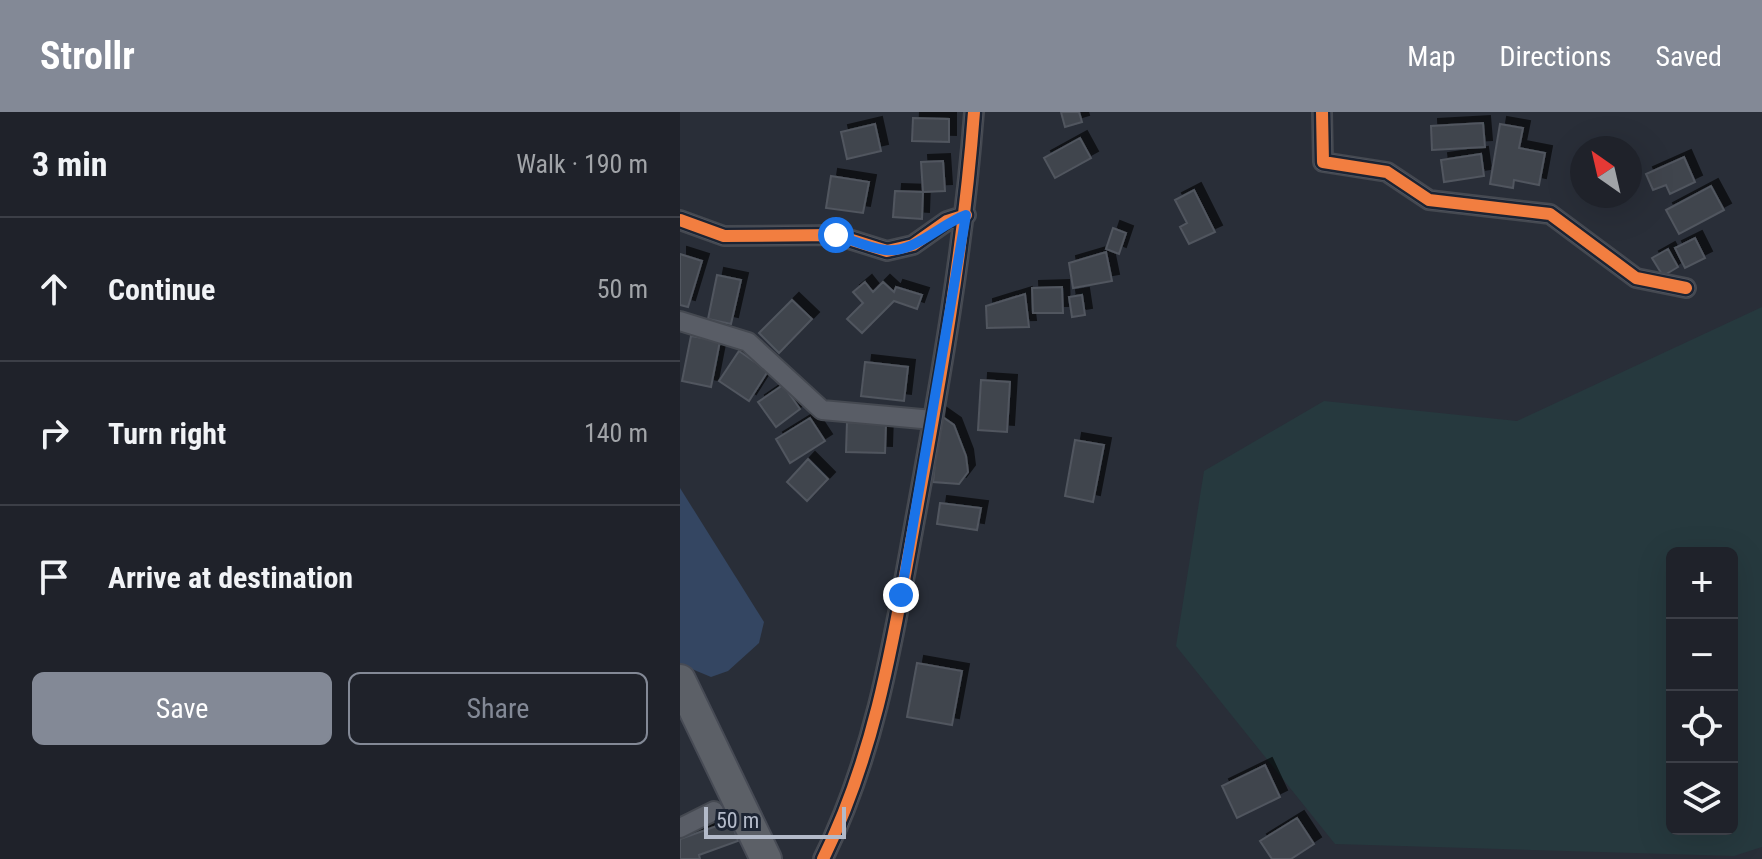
<!DOCTYPE html>
<html lang="en">
<head>
<meta charset="utf-8">
<style>
	body { margin:0; font-family:"Roboto Condensed",sans-serif; background:#2c2f36; color:#f1f3f6 }
	.controls { position:absolute; right:24px; bottom:24px; display:grid; overflow:hidden; border-radius:12px; box-shadow:0 8px 32px #0002 }
	.controls button { width:72px; height:72px; display:grid; place-items:center; padding:0; border:0; border-bottom:2px solid #3c3f47; background:#1f222a; color:#f1f3f6; font:40px sans-serif }
	.compass { position:absolute; left:890px; top:24px; width:72px; height:72px; border-radius:50%; background:#1f222a; box-shadow:0 8px 32px #0002; rotate:326deg }
	.scale { position:absolute; left:24px; bottom:20px; width:142px; box-sizing:border-box; padding-left:8px; border:4px solid #b3bac9; border-top:0; font-size:22px; line-height:28px; white-space:nowrap; color:#b3bac9; -webkit-text-stroke:6px #1c2433; paint-order:stroke }
	.stop { position:absolute; width:24px; height:24px; margin:-18px; border:6px solid #1a73e8; border-radius:50%; background:#fff }
	.stop.end { background:#1a73e8; border-color:#fff; box-shadow:0 2px 8px #0008 }
	.list { margin:0; padding:0; list-style:none }
	h2 { display:flex; justify-content:space-between; align-items:center; height:104px; margin:0; padding:0 32px; font-size:34px }
	h2 small { font-size:26px; font-weight:400; color:#a1a4a8 }
	.list li { display:grid; grid-template-columns:52px 1fr auto; gap:24px; align-items:center; box-sizing:border-box; height:144px; padding:0 32px; border-top:2px solid #3c3f47 }
	.list b { display:block; font-size:30px; white-space:nowrap }
	.list em { font-size:26px; font-style:normal; color:#a1a4a8 }
	.actions { display:flex; gap:16px; padding:24px 32px }
	.actions a { flex:1; padding:18px 0; border:2px solid #838996; border-radius:12px; text-align:center; font-size:28px; color:#838996 }
	.actions .main { background:#838996; color:#fff }
	.icon { flex:none; width:44px; height:44px; fill:none; stroke:currentColor; stroke-width:2; stroke-linecap:round; stroke-linejoin:round }
	.map { position:relative; flex:none; width:1082px; height:747px; overflow:hidden }
	header { display:flex; align-items:center; gap:48px; box-sizing:border-box; height:112px; padding:0 40px; background:#838996; color:#fff }
	header strong { font-size:38px }
	nav { display:flex; gap:44px; margin-inline-start:auto; font-size:28px }
	main { display:flex }
	aside { flex:1; background:#1f222a }
	.map>svg:first-child { display:block }
</style>
</head>
<body>
<header>
<strong>Strollr</strong>
<nav><a>Map</a><a>Directions</a><a>Saved</a></nav>
</header>
<main>
<aside>
<h2>3 min<small>Walk · 190 m</small></h2>
<ul class="list">
<li><svg class="icon" aria-label="ahead" viewBox="0 0 24 24"><path d="M12 20V5M6 11l6-6 6 6"/></svg><div><b>Continue</b></div><em>50 m</em></li>
<li><svg class="icon" aria-label="right" viewBox="0 0 24 24"><path d="M7 20v-9h11M14 6l5 5-5 5"/></svg><div><b>Turn right</b></div><em>140 m</em></li>
<li><svg class="icon" aria-label="arrive" viewBox="0 0 24 24"><path d="M6 21V4h12l-3 4 3 4H6"/></svg><div><b>Arrive at destination</b></div></li>
</ul>
<div class="actions"><a class="main">Save</a><a>Share</a></div>
</aside>
<div class="map">
<svg width="1082" height="747" viewBox="0 0 1082 747">
	<defs>
		<filter id="shadow"><feDropShadow dx="7" dy="-7" stdDeviation="0" flood-color="#0009"/></filter>
	</defs>
	<rect width="100%" height="100%" fill="#292e38"/>
	<!-- green -->
	<path fill="#26393e" fill-rule="evenodd" d="M 1082,195 L 1082,735 L 1054,744 L 655,732 L 496,534 L 524,359 L 644,289 L 837,309 ZM 992,441 L 1052,441 L 1052,717 L 992,717 Z"/>
	<!-- water -->
	<path fill="#344662" d="M 0,376 L 84,510 L 79,531 L 48,559 L 31,565 L 0,552 Z"/>
	<!-- building -->
	<path fill="#41454e" stroke="#51565f" stroke-width="2" filter="url(#shadow)" d="M 381,0 L 399,0 L 402,10 L 385,15 Z
		M 233,6 L 269,7 L 269,30 L 232,29 Z
		M 803,11 L 805,35 L 752,38 L 751,14 Z
		M 195,12 L 201,39 L 167,47 L 161,20 Z
		M 820,12 L 843,16 L 839,36 L 865,41 L 859,73 L 834,68 L 833,76 L 810,72 Z
		M 400,26 L 411,46 L 375,66 L 364,46 Z
		M 801,42 L 804,64 L 764,70 L 761,48 Z
		M 1004,45 L 1015,70 L 990,82 L 986,73 L 973,78 L 966,62 Z
		M 263,49 L 265,79 L 243,80 L 241,50 Z
		M 151,64 L 189,70 L 183,101 L 146,96 Z
		M 1031,74 L 1044,98 L 999,122 L 986,98 Z
		M 514,78 L 535,120 L 509,132 L 500,115 L 507,111 L 495,88 Z
		M 215,79 L 243,80 L 242,107 L 213,105 Z
		M 433,116 L 446,121 L 439,142 L 426,137 Z
		M 1015,126 L 1025,146 L 1005,156 L 995,136 Z
		M 988,137 L 998,155 L 983,164 L 972,146 Z
		M 426,140 L 432,169 L 393,176 L 389,151 Z
		M 0,142 L 22,149 L 8,195 L 0,193 Z
		M 37,163 L 61,168 L 51,212 L 28,207 Z
		M 185,170 L 193,180 L 203,170 L 214,180 L 216,175 L 242,183 L 237,197 L 214,189 L 182,221 L 167,207 L 183,191 L 173,180 Z
		M 382,175 L 383,201 L 353,201 L 352,176 Z
		M 345,182 L 349,215 L 307,216 L 306,194 Z
		M 402,183 L 405,203 L 392,205 L 389,185 Z
		M 112,188 L 132,207 L 99,241 L 79,221 Z
		M 11,224 L 40,229 L 31,275 L 2,269 Z
		M 59,239 L 88,259 L 69,289 L 39,269 Z
		M 185,250 L 228,255 L 224,289 L 181,284 Z
		M 301,268 L 330,270 L 327,320 L 298,318 Z
		M 103,273 L 120,297 L 96,315 L 78,290 Z
		M 260,303 L 274,313 L 286,344 L 288,360 L 279,372 L 253,370 Z
		M 130,306 L 145,329 L 110,351 L 96,327 Z
		M 167,310 L 206,312 L 205,341 L 166,340 Z
		M 395,328 L 424,333 L 413,390 L 385,384 Z
		M 128,347 L 148,367 L 127,389 L 107,370 Z
		M 260,391 L 301,396 L 297,418 L 257,412 Z
		M 237,551 L 282,559 L 272,613 L 227,605 Z
		M 585,653 L 600,685 L 557,706 L 542,674 Z
		M 617,706 L 634,732 L 611,747 L 592,747 L 580,729 Z
		M 51,709 L 58,729 L 19,743 L 20,747 L 0,747 L 0,727 Z"/>
	<g fill="none" stroke-linecap="round" stroke-linejoin="round">
		<defs>
			<path id="street" d="M 642,0 L 643,50 L 707,60 L 749,88 L 870,102 L 956,166 L 1006,176
				M 0,108 L 44,124 L 156,123 L 207,139 L 233,133 L 267,109 L 286,103
				M 0,209 L 68,230 L 142,298 L 253,308
				M 0,716 L 34,699
				M 143,747 C 198,636 215,517 237,397 C 261,265 284,134 294,0"/>
			<path id="primary" d="M 0,568 L 86,747"/>
		</defs>
		<!-- street casing -->
		<use href="#street" stroke="#454951" stroke-width="22"/>
		<!-- primary casing -->
		<use href="#primary" stroke="#474b55" stroke-width="34"/>
		<!-- street -->
		<use href="#street" stroke="#595d66" stroke-width="18"/>
		<!-- primary -->
		<use href="#primary" stroke="#5c6067" stroke-width="30"/>
		<defs>
			<path id="cycleway" d="M 642,0 L 643,50 L 707,60 L 749,88 L 870,102 L 956,166 L 1006,176
				M 0,108 L 44,124 L 156,123 L 207,139 L 233,133 L 267,109 L 286,103
				M 143,747 C 198,636 215,517 237,397 C 261,265 284,134 294,0"/>
		</defs>
		<!-- cycleway casing -->
		<use href="#cycleway" stroke="#1c2433" stroke-width="17"/>
		<!-- cycleway -->
		<use href="#cycleway" stroke="#f27e40" stroke-width="12"/>
	</g>
	<g fill="none" stroke-linecap="round" stroke-linejoin="round">
		<!-- route -->
		<path stroke="#1a73e8" stroke-width="10" d="M 156,123 C 172,128 189,136 205,138 C 234,142 260,112 286,103 L 221,483"/>
	</g>
</svg>
<div class="controls">
<button>+</button>
<button>−</button>
<button><svg class="icon" aria-label="locate" viewBox="0 0 24 24"><circle cx="12" cy="12" r="6"/><path d="M12 2v4M12 18v4M2 12h4M18 12h4"/></svg></button>
<button><svg class="icon" aria-label="layers" viewBox="0 0 24 24"><path d="M12 4l9 5-9 5-9-5zM3 14l9 5 9-5"/></svg></button>
</div>
<svg class="compass" viewBox="-18 -18 36 36"><path d="M0-13l5 13h-10z" fill="#e53935"/><path d="M0 13l5-13h-10z" fill="#a1a4a8"/></svg>
<div class="scale">50 m</div>
<div class="stop" style="left:156px;top:123px"></div>
<div class="stop end" style="left:221px;top:483px"></div>
</div>
</main>
</body>
</html>
